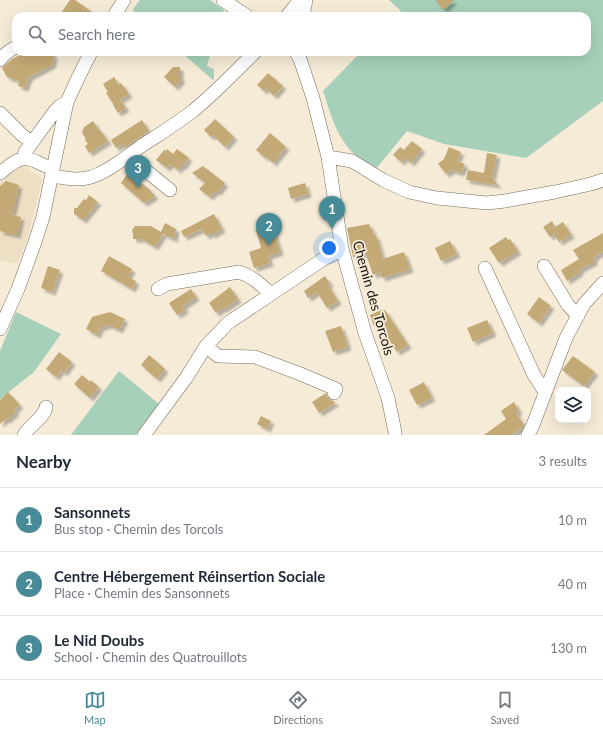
<!DOCTYPE html>
<html lang="en">
<head>
<meta charset="utf-8">
<style>
	body { margin:0; font-family:Lato,sans-serif; background:#f6f6f7; color:#1f2937 }
	.controls { position:absolute; right:12px; bottom:12px; display:grid; overflow:hidden; border-radius:8px; box-shadow:0 4px 16px #0002 }
	.controls button { width:36px; height:36px; display:grid; place-items:center; padding:0; border:0; border-bottom:1px solid #e0e1e3; background:#fff; color:#1f2937; font:20px sans-serif }
	.you { position:absolute; left:329px; top:248px; width:14px; height:14px; margin:-10px; border:3px solid #fff; border-radius:50%; background:#1a73e8; box-shadow:0 0 0 6px #1a73e833 }
	.badge { display:grid; place-items:center; width:26px; height:26px; border-radius:50%; background:#468b97; color:#fff; font-size:13px; font-weight:700 }
	.pin { position:absolute; translate:-50% -33px; filter:drop-shadow(0 1px 2px #0008) }
	.pin::after { content:''; position:absolute; top:21px; width:14px; height:12px; background:inherit; clip-path:polygon(0 0,100% 0,50% 100%) }
	.list { margin:0; padding:0; list-style:none }
	h2 { display:flex; justify-content:space-between; align-items:center; height:52px; margin:0; padding:0 16px; font-size:17px }
	h2 small { font-size:13px; font-weight:400; color:#747a83 }
	.list li { display:grid; grid-template-columns:26px 1fr auto; gap:12px; align-items:center; box-sizing:border-box; height:64px; padding:0 16px; border-top:1px solid #e0e1e3 }
	.list b { display:block; font-size:15px; white-space:nowrap }
	.list p { margin:0; font-size:13px; white-space:nowrap; color:#747a83 }
	.list em { font-size:13px; font-style:normal; color:#747a83 }
	.icon { flex:none; width:22px; height:22px; fill:none; stroke:currentColor; stroke-width:2; stroke-linecap:round; stroke-linejoin:round }
	.map { position:relative; flex:none; width:603px; height:435px; overflow:hidden }
	.search { position:absolute; background:#fff; box-shadow:0 4px 16px #0002; left:12px; right:12px; top:12px; height:44px; display:flex; align-items:center; gap:10px; box-sizing:border-box; padding:0 14px; border-radius:12px; color:#747a83; font-size:15px }
	.sheet { height:244px; background:#fff }
	nav { display:flex; justify-content:space-around; align-items:center; box-sizing:border-box; height:56px; border-top:1px solid #e0e1e3; background:#fff; font-size:11px; color:#747a83 }
	nav a { display:grid; justify-items:center; gap:2px }
	nav .on { color:#468b97 }
	.map>svg:first-child { display:block }
</style>
</head>
<body>
<div class="map">
<svg width="603" height="435" viewBox="0 0 603 435">
	<defs>
		<filter id="shadow"><feDropShadow dx="3.5" dy="3.5" stdDeviation="1" flood-color="#0004"/></filter>
	</defs>
	<rect width="100%" height="100%" fill="#f5ebd7"/>
	<!-- built -->
	<path fill="#eddfc4" d="M 21,164 L 42,179 L 28,238 L 17,264 L 0,260 L 0,178 Z"/>
	<!-- green -->
	<path fill="#a7d0ba" d="M 140,0 L 210,0 L 224,10 L 222,16 L 139,16 L 133,10 L 136,5 Z
		M 389,0 L 603,0 L 603,101 L 526,158 L 444,144 L 407,131 L 375,170 C 368,165 359,159 353,153 C 336,136 330,112 323,91 L 361,52 L 587,52 L 587,16 L 396,16 L 401,11 Z
		M 181,52 L 211,52 L 207,66 L 214,69 L 214,81 Z
		M 16,312 L 61,334 L 34,372 L 0,399 L 0,351 Z
		M 119,371 L 159,404 L 136,435 L 71,435 Z"/>
	<!-- building -->
	<path fill="#c3a975" filter="url(#shadow)" d="M 70,0 L 75,0 L 98,16 L 59,16 Z
		M 435,0 L 454,0 L 444,10 Z
		M 26,52 L 52,52 L 54,57 L 52,65 L 29,77 L 25,88 L 18,86 L 19,81 L 7,77 L 2,68 L 12,59 Z
		M 173,67 L 180,67 L 180,77 L 182,79 L 175,87 L 164,77 Z
		M 268,73 L 283,86 L 274,96 L 266,88 L 264,91 L 257,85 Z
		M 114,77 L 119,85 L 121,83 L 129,94 L 120,100 L 126,108 L 118,113 L 113,105 L 114,105 L 106,93 L 108,92 L 103,84 Z
		M 215,119 L 234,137 L 225,147 L 213,135 L 211,137 L 204,130 Z
		M 142,120 L 149,131 L 124,148 L 122,144 L 116,148 L 111,140 Z
		M 93,121 L 99,130 L 100,130 L 108,141 L 89,153 L 85,146 L 88,144 L 85,140 L 86,139 L 82,133 L 84,127 Z
		M 270,133 L 286,147 L 273,163 L 266,156 L 265,158 L 256,150 Z
		M 412,141 L 422,149 L 411,163 L 405,158 L 401,162 L 393,155 L 400,147 L 404,150 Z
		M 449,147 L 461,152 L 457,161 L 465,164 L 461,173 L 452,170 L 446,174 L 438,164 L 444,159 Z
		M 167,149 L 173,154 L 177,149 L 189,158 L 183,166 L 181,166 L 178,170 L 170,164 L 167,168 L 156,160 L 164,150 L 166,151 Z
		M 487,153 L 497,155 L 492,178 L 498,185 L 466,180 L 468,170 L 484,173 Z
		M 203,166 L 225,183 L 218,192 L 216,191 L 214,193 L 213,193 L 210,197 L 199,189 L 205,183 L 192,173 Z
		M 128,173 L 149,189 L 155,196 L 144,203 L 121,183 Z
		M 6,181 L 19,185 L 12,215 L 21,217 L 17,235 L 0,231 L 0,186 Z
		M 305,183 L 308,194 L 291,199 L 288,188 Z
		M 89,195 L 98,202 L 83,220 L 74,214 L 74,208 L 77,208 L 84,199 L 86,200 Z
		M 214,214 L 222,229 L 212,235 L 211,233 L 206,236 L 202,229 L 184,237 L 181,231 Z
		M 552,221 L 555,227 L 563,222 L 571,235 L 559,242 L 554,234 L 550,237 L 543,227 Z
		M 165,223 L 176,229 L 174,239 L 163,234 L 155,247 L 142,239 L 133,239 L 133,233 L 132,230 L 135,226 L 151,226 L 161,232 Z
		M 369,224 L 371,229 L 372,229 L 374,236 L 376,235 L 383,259 L 404,252 L 410,269 L 382,278 L 380,272 L 373,275 L 366,254 L 353,257 L 347,228 Z
		M 272,226 L 280,252 L 268,256 L 270,263 L 254,268 L 249,252 L 261,248 L 256,230 Z
		M 603,233 L 603,251 L 593,258 L 595,261 L 579,270 L 580,272 L 567,281 L 561,270 L 579,259 L 573,250 Z
		M 506,237 L 508,240 L 510,239 L 518,251 L 499,263 L 489,248 Z
		M 450,241 L 457,254 L 441,261 L 435,248 Z
		M 109,256 L 132,269 L 128,277 L 136,281 L 132,289 L 101,271 Z
		M 48,266 L 60,270 L 52,292 L 41,288 Z
		M 325,276 L 330,284 L 328,285 L 338,301 L 327,308 L 317,292 L 308,298 L 304,291 Z
		M 230,287 L 238,299 L 224,309 L 223,308 L 216,313 L 209,303 Z
		M 191,289 L 196,297 L 183,306 L 185,310 L 177,315 L 169,303 Z
		M 539,297 L 551,306 L 539,323 L 527,314 Z
		M 381,310 L 381,311 L 385,310 L 408,345 L 397,352 L 379,324 L 374,326 L 372,321 L 370,315 Z
		M 110,312 L 125,319 L 119,330 L 109,325 L 101,327 L 97,335 L 86,329 L 92,317 Z
		M 487,320 L 493,333 L 473,342 L 467,328 Z
		M 341,326 L 348,347 L 333,352 L 325,331 Z
		M 59,352 L 72,362 L 64,373 L 61,370 L 56,377 L 46,369 Z
		M 149,355 L 165,369 L 157,379 L 141,365 Z
		M 573,356 L 595,372 L 584,386 L 562,370 Z
		M 82,375 L 90,382 L 91,380 L 99,387 L 90,398 L 74,384 Z
		M 424,382 L 432,398 L 417,405 L 409,390 Z
		M 8,392 L 20,405 L 14,410 L 16,412 L 7,420 L 6,419 L 0,424 L 0,400 Z
		M 326,393 L 328,398 L 330,400 L 334,401 L 335,403 L 319,413 L 312,402 Z
		M 514,402 L 519,411 L 516,413 L 524,425 L 523,427 L 511,435 L 484,435 L 506,419 L 501,411 Z
		M 261,416 L 271,421 L 267,429 L 257,424 Z"/>
	<g fill="none" stroke-linecap="round" stroke-linejoin="round">
		<defs>
			<path id="minor" d="M 223,0 L 247,16
				M 114,16 L 124,0
				M 287,16 L 300,0
				M 303,16 L 306,0
				M 296,52 L 300,59 L 313,98 L 328,157 L 342,249 L 365,333 L 388,398 L 395,432 L 395,435
				M 0,60 C 4,54 10,50 16,47
				M 0,113 L 22,135 L 32,142
				M 128,156 L 170,190
				M 328,157 L 352,161 L 383,180 L 409,192 L 437,198 L 487,203 L 505,201 L 555,192 L 591,184 L 603,180
				M 24,158 L 25,152 L 28,148 L 55,111 L 60,106 L 67,102
				M 0,173 C 12,164 20,154 35,161 C 41,164 46,167 53,168
				M 52,176 C 65,178 78,181 91,177 C 108,172 126,157 140,147 C 158,135 176,124 193,111 C 215,93 235,72 255,52
				M 544,266 L 568,305 L 578,316
				M 485,268 L 534,375 L 545,392
				M 158,289 L 167,284 L 239,272 C 252,276 261,285 271,294
				M 0,329 L 18,289 L 35,242 L 43,217 L 67,102 L 77,80 L 91,52
				M 206,346 L 218,356 L 255,357 L 298,373 L 336,389 L 334,393
				M 24,435 C 29,426 45,417 46,407
				M 144,435 L 186,378 L 206,346 L 228,323 L 322,260 L 342,249
				M 528,435 L 533,425 L 566,338 L 584,304 L 603,283"/>
		</defs>
		<!-- minor casing -->
		<use href="#minor" stroke="#766d5b" stroke-width="14"/>
		<!-- minor -->
		<use href="#minor" stroke="#fff" stroke-width="13"/>
	</g>
	<g text-anchor="middle" dominant-baseline="central" stroke-width="3.5" stroke-linejoin="round" paint-order="stroke">
		<!-- street labels -->
		<g font-size="14" fill="#18150e" stroke="#f5ebd7">
			<text transform="translate(374 298) rotate(74)">Chemin des Torcols</text>
		</g>
	</g>
</svg>
<div class="controls">
<button><svg class="icon" aria-label="layers" viewBox="0 0 24 24"><path d="M12 4l9 5-9 5-9-5zM3 14l9 5 9-5"/></svg></button>
</div>
<div class="you"></div>
<div class="pin badge" style="left:332px;top:229px">1</div>
<div class="pin badge" style="left:269px;top:246px">2</div>
<div class="pin badge" style="left:138px;top:188px">3</div>
<div class="search"><svg class="icon" aria-label="search" viewBox="0 0 24 24"><circle cx="10" cy="10" r="6"/><path d="M15 15l6 6"/></svg>Search here</div>
</div>
<section class="sheet">
<h2>Nearby<small>3 results</small></h2>
<ul class="list">
<li><span class="badge">1</span><div><b>Sansonnets</b><p>Bus stop · Chemin des Torcols</p></div><em>10 m</em></li>
<li><span class="badge">2</span><div><b>Centre Hébergement Réinsertion Sociale</b><p>Place · Chemin des Sansonnets</p></div><em>40 m</em></li>
<li><span class="badge">3</span><div><b>Le Nid Doubs</b><p>School · Chemin des Quatrouillots</p></div><em>130 m</em></li>
</ul>
</section>
<nav>
<a class="on"><svg class="icon" aria-label="map" viewBox="0 0 24 24"><path d="M3 6l6-2 6 2 6-2v14l-6 2-6-2-6 2zM9 4v14M15 6v14"/></svg>Map</a>
<a><svg class="icon" aria-label="directions" viewBox="0 0 24 24"><path d="M12 3l9 9-9 9-9-9zM9 14v-3h6M13 9l2 2-2 2"/></svg>Directions</a>
<a><svg class="icon" aria-label="saved" viewBox="0 0 24 24"><path d="M7 4h10v16l-5-4-5 4z"/></svg>Saved</a>
</nav>
</body>
</html>
